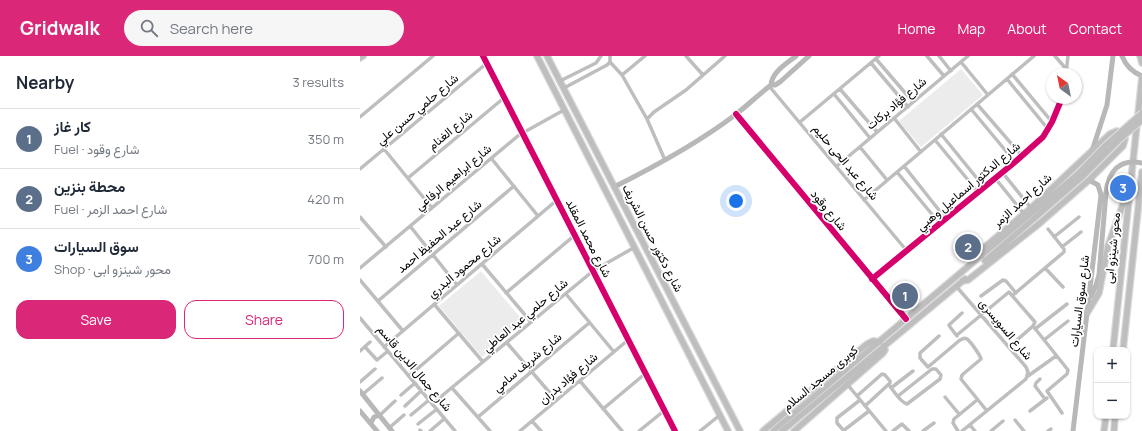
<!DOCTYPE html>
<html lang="en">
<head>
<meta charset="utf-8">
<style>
	body { margin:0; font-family:Manrope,Vazirmatn,sans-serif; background:#f6f6f7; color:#1f2937 }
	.controls { position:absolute; right:12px; bottom:12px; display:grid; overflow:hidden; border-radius:8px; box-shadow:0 1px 3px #0004 }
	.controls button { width:36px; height:36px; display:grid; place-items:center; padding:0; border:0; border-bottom:1px solid #e0e1e3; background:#fff; color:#1f2937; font:20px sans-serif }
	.compass { position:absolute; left:686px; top:12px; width:36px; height:36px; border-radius:50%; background:#fff; box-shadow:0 1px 3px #0004; rotate:327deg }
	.you { position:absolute; left:376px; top:145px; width:14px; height:14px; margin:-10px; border:3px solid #fff; border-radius:50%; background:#1a73e8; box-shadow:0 0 0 6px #1a73e833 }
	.badge { display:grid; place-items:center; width:26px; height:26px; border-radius:50%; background:#db2777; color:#fff; font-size:13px; font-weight:700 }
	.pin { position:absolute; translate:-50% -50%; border:2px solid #fff; box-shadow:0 1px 4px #0006 }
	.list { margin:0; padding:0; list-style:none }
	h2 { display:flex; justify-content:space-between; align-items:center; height:52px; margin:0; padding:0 16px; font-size:17px }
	h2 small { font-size:13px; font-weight:400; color:#747a83 }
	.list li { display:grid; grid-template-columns:26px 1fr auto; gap:12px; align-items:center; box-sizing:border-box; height:60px; padding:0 16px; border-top:1px solid #e0e1e3 }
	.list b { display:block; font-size:15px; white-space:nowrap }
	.list p { margin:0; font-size:13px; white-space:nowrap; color:#747a83 }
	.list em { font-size:13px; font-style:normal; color:#747a83 }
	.actions { display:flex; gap:8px; padding:12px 16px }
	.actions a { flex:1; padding:9px 0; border:1px solid #db2777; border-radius:12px; text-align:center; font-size:14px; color:#db2777 }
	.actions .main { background:#db2777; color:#fff }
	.icon { flex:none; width:22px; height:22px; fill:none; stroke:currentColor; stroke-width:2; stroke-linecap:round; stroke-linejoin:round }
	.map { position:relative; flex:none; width:782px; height:375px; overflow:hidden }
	header { display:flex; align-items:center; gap:24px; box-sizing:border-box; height:56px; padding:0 20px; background:#db2777; color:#fff }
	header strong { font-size:19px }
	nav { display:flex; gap:22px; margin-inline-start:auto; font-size:14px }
	.search { width:280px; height:36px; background:#f6f6f7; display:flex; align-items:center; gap:10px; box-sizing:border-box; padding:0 14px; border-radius:22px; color:#747a83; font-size:15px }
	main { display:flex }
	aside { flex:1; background:#fff }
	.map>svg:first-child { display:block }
</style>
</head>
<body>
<header>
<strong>Gridwalk</strong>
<div class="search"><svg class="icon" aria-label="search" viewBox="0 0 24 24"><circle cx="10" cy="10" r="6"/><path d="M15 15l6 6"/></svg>Search here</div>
<nav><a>Home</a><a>Map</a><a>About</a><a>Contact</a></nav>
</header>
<main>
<aside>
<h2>Nearby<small>3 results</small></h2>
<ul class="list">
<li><span class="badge" style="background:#5c6f8a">1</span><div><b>كار غاز</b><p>Fuel · شارع وقود</p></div><em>350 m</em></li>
<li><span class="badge" style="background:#5c6f8a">2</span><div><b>محطة بنزين</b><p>Fuel · شارع احمد الزمر</p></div><em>420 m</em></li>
<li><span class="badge" style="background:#3f7fe0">3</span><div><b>سوق السيارات</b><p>Shop · محور شينزو ابى</p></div><em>700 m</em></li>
</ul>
<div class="actions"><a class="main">Save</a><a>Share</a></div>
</aside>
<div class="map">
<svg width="782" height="375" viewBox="0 0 782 375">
	<rect width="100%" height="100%" fill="#fff"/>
	<!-- green -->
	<path fill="#ececec" d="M 601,13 L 623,39 L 561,91 L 539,65 Z
		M 121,215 L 164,266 L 122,301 L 79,250 Z"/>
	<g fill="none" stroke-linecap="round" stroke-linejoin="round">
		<defs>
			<path id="primary" d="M 177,0 L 368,375
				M 187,0 L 380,375
				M 780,0 L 782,7
				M 0,2 L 3,0
				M 625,205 L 722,121
				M 602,225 L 608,224 L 680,167 L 729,124 L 763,90 L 765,83 L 763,78 L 757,75 L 750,78 L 671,152 L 626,190 L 623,194 L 622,200
				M 727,257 L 739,237 L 748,190 L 767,137
				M 753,294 L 782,21
				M 763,294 L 782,116
				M 403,375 L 507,288 L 513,285 L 520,286
				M 413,375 L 719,117
				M 422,375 L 605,223
				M 434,375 L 522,298 L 525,294 L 524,290
				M 744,375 L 746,360
				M 754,375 L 755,360"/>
		</defs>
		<!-- primary casing -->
		<use href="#primary" stroke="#dbdbdb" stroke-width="8"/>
		<!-- street -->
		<path stroke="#bebebe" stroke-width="3.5" d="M 123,0 L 315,375
			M 326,0 L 343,19
			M 567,0 L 584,20
			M 579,0 L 591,15
			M 695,0 L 707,14
			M 516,3 L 553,46
			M 250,6 L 262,19 L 287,63 L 305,104
			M 601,6 L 628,39
			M 511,7 L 548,51
			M 652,18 L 692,66
			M 706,18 L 708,0
			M 262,19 L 285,0
			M 647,23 L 688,73
			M 200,25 L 236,7 L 241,0
			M 409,30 L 547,195
			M 204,32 L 247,9 L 250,6 L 250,0
			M 480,33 L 517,76
			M 474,38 L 510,82
			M 617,48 L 662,100
			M 611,53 L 655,106
			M 376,58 L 546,263
			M 0,61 L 73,0
			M 534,62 L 561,96
			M 287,63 L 294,56 L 326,34 L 365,0
			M 440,66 L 519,0
			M 581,78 L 624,131
			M 575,84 L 618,136
			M 500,91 L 527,124
			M 24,93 L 72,152
			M 131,102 L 178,160
			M 477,110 L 608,0
			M 544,110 L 586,163
			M 0,113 L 127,7
			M 537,116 L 580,168
			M 642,116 L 671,152
			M 48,122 L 145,41
			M 635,122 L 664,158
			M 504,144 L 674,0
			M 0,161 L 26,191
			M 50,170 L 97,229
			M 694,181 L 719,161
			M 702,191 L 721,176
			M 122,208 L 171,266
			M 0,212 L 159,79 L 204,54
			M 685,212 L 703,231
			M 512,223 L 655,106 L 683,81 L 692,66 L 702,42
			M 0,224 L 43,275
			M 596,230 L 666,311 L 668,316 L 666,323 L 602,375
			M 146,237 L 215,179
			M 206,238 L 254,296
			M 653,239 L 704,196 L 704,193 L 688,173
			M 621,240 L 643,224 L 646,225 L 656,237
			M 18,245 L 154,130
			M 74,248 L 123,306
			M 0,262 L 95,375
			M 673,270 L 708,314 L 707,318 L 687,335 L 702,357
			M 675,273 L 707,248
			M 597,279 L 649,236 L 675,266 L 673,270 L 649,291
			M 597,280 L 590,271 L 589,269 L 602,257
			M 684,284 L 708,265
			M 147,287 L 196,344
			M 5,291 L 17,304 L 28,295
			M 24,291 L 197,144
			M 0,295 L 10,286
			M 568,311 L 600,284 C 603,283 604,281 607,283 C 611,286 620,299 621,303 L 602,319 L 601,323 L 627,355
			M 568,311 L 560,302 L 560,297 L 579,280
			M 49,320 L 99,277
			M 668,320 L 696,300
			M 680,323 L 676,327 L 675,330 L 685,343
			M 220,325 L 262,375
			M 0,326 L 15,313
			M 487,328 L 526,375
			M 529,329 C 534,335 540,346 547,348 L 580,323 L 581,319 L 576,313 L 572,313 L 538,340
			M 92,332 L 130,375
			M 531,332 L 553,315
			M 3,338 L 22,322
			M 41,339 L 55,327
			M 497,340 L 522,318 L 525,319 L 530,325 L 530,327 L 505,350
			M 585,341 L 599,358
			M 72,348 L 233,215 L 275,191
			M 45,350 L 61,335
			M 243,353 L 286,317
			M 670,355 L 687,342
			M 20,359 L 35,345
			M 51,359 L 69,344
			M 118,361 L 229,267
			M 655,364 L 664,375
			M 172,365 L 181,375
			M 58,368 L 77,353
			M 610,369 L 615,375
			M 29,372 L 44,359
			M 60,374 L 61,375
			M 70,375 L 84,363
			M 160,375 L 268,284
			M 279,375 L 305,354
			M 340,375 L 360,359
			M 483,375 L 509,355
			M 484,375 L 477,367 L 477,362 L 500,344
			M 533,375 L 542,368 L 549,375
			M 563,375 L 574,367
			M 598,375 L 593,367 L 594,363 L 617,344
			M 631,375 L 643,365
			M 688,375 L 691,373"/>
		<!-- secondary -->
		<path stroke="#b8b8b8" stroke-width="5" d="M 762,0 C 766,10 772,16 782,20
			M 411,29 C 412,16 426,8 436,0
			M 732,95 L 747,49 L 753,0
			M 254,131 C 296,110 338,87 375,59 C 388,49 398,39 411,29 L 415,29 L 420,26 L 449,0
			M 731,240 L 736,229 L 739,219 L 746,137
			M 0,335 L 32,375
			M 0,355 L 17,375
			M 11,367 L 14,361 L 20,359
			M 713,375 L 741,139 L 738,129 L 729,124"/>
		<!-- primary -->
		<use href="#primary" stroke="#bebebe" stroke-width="5.5"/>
		<defs>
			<path id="primary-bridge" d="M 719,117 L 746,89 L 782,57
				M 722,121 L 758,85 L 782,64"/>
		</defs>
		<!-- primary-bridge casing -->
		<use href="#primary-bridge" stroke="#dbdbdb" stroke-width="8" stroke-linecap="butt"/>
		<!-- secondary-bridge -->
		<path stroke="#b8b8b8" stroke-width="5" d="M 746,137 C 748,116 759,102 782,107"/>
		<!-- primary-bridge -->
		<use href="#primary-bridge" stroke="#bebebe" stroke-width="5.5"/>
		<defs>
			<path id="cycleway" d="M 123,0 L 315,375
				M 376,58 L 546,263
				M 512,223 L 655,106 L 683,81 L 692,66 L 702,42"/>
		</defs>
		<!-- cycleway casing -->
		<use href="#cycleway" stroke="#fff" stroke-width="8"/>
		<!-- cycleway -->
		<use href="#cycleway" stroke="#d6006c" stroke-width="6"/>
	</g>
	<g text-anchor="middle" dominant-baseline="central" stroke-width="3.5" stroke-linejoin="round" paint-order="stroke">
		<!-- street labels -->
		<g font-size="12" fill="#000" stroke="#fff">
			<text transform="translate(536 47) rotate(-40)">شارع فؤاد بركات</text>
			<text transform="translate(57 53) rotate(-40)">شارع حلمي حسن علي</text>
			<text transform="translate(90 74) rotate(-40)">شارع الغنام</text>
			<text transform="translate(486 106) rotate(50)">شارع عبد الحى حليم</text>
			<text transform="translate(93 121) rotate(-40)">شارع ابراهيم الرفاعي</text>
			<text transform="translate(608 130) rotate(-40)">شارع الدكتور اسماعيل وهبي</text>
			<text transform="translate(662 144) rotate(-42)">شارع احمد الزمر</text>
			<text transform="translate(469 154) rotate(50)">شارع وقود</text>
			<text transform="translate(79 180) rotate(-40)">شارع عبد الحفيظ احمد</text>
			<text transform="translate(229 182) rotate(63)">شارع محمد المقلد</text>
			<text transform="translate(293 182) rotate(63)">شارع دكتور حسن الشريف</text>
			<text transform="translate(752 192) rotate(-84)">محور شينزو ابى</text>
			<text transform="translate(104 210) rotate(-40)">شارع محمود البدري</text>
			<text transform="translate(719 245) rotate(-83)">شارع سوق السيارات</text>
			<text transform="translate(165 259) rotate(-40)">شارع حلمي عبد العاطي</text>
			<text transform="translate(646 273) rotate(50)">شارع السويسرى</text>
			<text transform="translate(167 306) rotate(-40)">شارع شريف سامي</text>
			<text transform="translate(55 312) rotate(50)">شارع جمال الدين قاسم</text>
			<text transform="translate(208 322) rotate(-40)">شارع فؤاد بدران</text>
			<text transform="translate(460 322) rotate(-40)">كوبرى مسجد السلام</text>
		</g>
	</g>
</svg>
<div class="controls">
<button>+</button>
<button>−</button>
</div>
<svg class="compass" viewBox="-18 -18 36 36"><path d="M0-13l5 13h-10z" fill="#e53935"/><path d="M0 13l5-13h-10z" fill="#747a83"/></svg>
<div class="you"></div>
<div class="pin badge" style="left:545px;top:240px;background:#5c6f8a">1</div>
<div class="pin badge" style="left:608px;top:191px;background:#5c6f8a">2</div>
<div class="pin badge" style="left:763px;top:132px;background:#3f7fe0">3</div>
</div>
</main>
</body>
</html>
